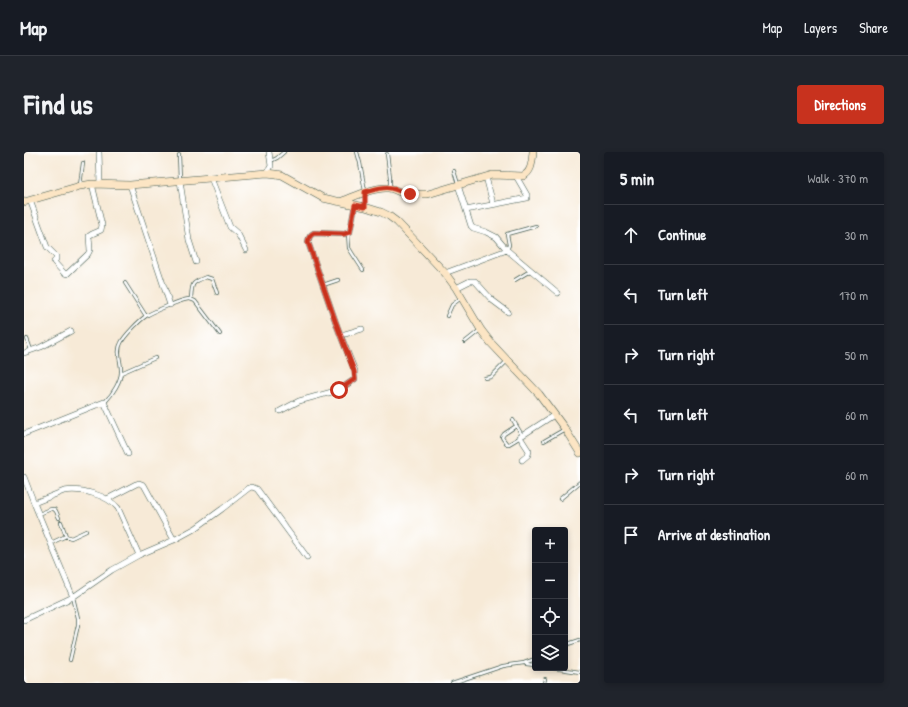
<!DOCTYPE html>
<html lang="en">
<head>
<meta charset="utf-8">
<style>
	body { margin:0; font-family:"Patrick Hand",sans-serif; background:#20242c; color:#f1f3f6 }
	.controls { position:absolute; right:12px; bottom:12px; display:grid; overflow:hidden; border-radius:4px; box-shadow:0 2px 6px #0003 }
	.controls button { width:36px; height:36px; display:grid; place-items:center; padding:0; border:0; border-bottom:1px solid #363941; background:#171b24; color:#f1f3f6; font:20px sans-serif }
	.stop { position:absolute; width:12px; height:12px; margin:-9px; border:3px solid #c8321e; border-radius:50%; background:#fff }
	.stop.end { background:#c8321e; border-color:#fff; box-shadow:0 1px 4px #0008 }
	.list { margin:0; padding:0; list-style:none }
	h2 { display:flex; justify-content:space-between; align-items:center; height:52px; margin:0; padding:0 16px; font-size:17px }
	h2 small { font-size:13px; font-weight:400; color:#9ea1a6 }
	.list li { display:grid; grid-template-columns:26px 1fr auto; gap:12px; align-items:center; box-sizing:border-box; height:60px; padding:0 16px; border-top:1px solid #363941 }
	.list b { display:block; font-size:15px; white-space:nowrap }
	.list em { font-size:13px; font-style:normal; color:#9ea1a6 }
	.icon { flex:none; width:22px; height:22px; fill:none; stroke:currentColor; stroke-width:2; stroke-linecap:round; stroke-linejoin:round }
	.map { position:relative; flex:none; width:556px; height:531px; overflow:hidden; border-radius:4px }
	header { display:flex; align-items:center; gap:24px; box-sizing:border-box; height:56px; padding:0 20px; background:#171b24; border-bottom:1px solid #363941 }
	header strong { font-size:19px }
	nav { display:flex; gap:22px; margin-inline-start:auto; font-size:14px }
	.intro { display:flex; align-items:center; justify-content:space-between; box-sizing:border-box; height:96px; padding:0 24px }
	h1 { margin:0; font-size:28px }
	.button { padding:10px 18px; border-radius:4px; background:#c8321e; color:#fff; font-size:14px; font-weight:700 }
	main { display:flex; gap:24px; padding:0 24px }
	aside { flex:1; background:#171b24; border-radius:4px; box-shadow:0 2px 6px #0003 }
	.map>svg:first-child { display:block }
</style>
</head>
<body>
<header>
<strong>Map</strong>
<nav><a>Map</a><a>Layers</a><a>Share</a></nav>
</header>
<div class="intro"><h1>Find us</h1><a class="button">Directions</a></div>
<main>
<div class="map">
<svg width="556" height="531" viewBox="0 0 556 531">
	<rect width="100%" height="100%" fill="#fff"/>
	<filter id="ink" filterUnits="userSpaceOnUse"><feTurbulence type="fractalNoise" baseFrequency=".025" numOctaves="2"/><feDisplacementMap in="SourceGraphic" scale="8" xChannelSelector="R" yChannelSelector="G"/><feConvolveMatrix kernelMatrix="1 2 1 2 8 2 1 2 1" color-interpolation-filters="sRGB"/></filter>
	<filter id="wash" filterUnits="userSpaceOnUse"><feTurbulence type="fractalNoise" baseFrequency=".012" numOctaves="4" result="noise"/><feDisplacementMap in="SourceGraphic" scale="16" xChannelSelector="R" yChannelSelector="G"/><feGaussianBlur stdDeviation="0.9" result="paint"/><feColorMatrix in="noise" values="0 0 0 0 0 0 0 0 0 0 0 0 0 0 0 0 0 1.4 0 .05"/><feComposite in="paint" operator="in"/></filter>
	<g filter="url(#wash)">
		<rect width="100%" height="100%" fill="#f7ead7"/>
	</g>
	<g filter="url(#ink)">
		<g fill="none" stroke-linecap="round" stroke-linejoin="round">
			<defs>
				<path id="lane" d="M 333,0 L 336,11 L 341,39
					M 363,2 L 366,25 L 366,35
					M 155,3 L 156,27
					M 247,9 L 253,6 L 260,0
					M 430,19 L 434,32
					M 56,33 L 59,11
					M 324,81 L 325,96 L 328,101 L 339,118
					M 483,98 L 485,93 L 483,82 L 512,74
					M 491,128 L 506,119
					M 101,131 L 122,164
					M 299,133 L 314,128
					M 167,147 C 168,131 167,131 182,125 L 188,127 L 193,141
					M 423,164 L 428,153 L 437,146
					M 3,187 L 7,198
					M 441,190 L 456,178
					M 97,221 L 131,206
					M 461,226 L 467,225 L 483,209
					M 81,250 C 88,243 98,228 97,218 C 97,209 92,199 97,191 C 100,184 116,168 122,164 C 128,160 159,147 165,147 C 167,147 169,148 171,149 L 196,182
					M 489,268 L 498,283
					M 492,274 L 480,282 L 478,285 L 479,287 L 483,292 L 485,292 L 495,286
					M 520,289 L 541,277
					M 536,347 L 556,330
					M 15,362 L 27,357 L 30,357 L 32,359 L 35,366
					M 42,384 L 47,386 L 62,379
					M 27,391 L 42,384 L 37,370
					M 541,493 L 556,488
					M 46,508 L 54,473 L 54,466 L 49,445
					M 502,512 L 511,513
					M 529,516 L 556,520
					M 428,531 L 479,514 L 500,511 L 511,507
					M 520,531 L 521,527"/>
				<path id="street" d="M 75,0 L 76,32
					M 243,21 L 247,14 L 245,0
					M 462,25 L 469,52
					M 187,26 L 206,75 L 214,82 L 222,98
					M 156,29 L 165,88 L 172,110
					M 106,33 L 146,153
					M 434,33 L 447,74 L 449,76 L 462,80 L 472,85 L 483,98 L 534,141
					M 6,48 L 23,95 L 32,104 L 32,107 L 30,110 L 40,121 L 43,122 L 64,102 L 66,98 L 65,84 L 68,82 L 75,79 L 77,78 L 78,73 L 68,32
					M 331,53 L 326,80 L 320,82 L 290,81 C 286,83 285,85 284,90 L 312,171 L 316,182 L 321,182 L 338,177
					M 442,58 L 503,46 L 503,43 L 492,24
					M 421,121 L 483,98
					M 432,136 L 446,129 L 451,129 L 468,148 L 484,160
					M 0,201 L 17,195 L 47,179
					M 256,259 L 275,249 L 315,238 L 331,227 L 331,219 L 316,182
					M 0,282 L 80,250 L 104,302
					M 498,308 L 504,303 L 505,299 L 496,285 L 530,263
					M 0,325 L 10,351 L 49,445
					M 83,347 L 112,332 L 115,331 L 120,333 L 150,388
					M 10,351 L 40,339 C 57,336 83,343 94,356 L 115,403
					M 0,468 L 49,445 L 88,418 L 115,403 L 150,388 L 172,376 L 198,357 L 225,336 L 228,335 L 233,337 L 283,405"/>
				<path id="secondary" d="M 0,50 L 56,34 L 68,32 L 106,33 L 243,21 L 252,22 L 258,23 L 299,46 L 308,48 L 341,55 L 357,60 L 365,64 L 373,70 L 391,89 L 421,121 L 432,136 L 457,178 L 467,191 L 515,242 L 541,277 L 556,301
					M 316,50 C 330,45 349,35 364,36 C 369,36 374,40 379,41 C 387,43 396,42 404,42 L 468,23 L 499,24 C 508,20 508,9 509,0"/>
			</defs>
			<!-- lane casing -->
			<use href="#lane" stroke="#3f574c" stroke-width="4"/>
			<!-- street casing -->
			<use href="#street" stroke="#3f574c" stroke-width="6"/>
			<!-- secondary casing -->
			<use href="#secondary" stroke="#3f574c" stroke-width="8"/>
			<!-- lane -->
			<use href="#lane" stroke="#fff" stroke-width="2.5"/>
			<!-- street -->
			<use href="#street" stroke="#fff" stroke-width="5"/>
			<!-- secondary -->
			<use href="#secondary" stroke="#fce5c4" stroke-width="7"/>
		</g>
	</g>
	<g fill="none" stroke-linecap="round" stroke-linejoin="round" filter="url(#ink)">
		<!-- route -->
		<path stroke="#c8321e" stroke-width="5" d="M 315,238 L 331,227 L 330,219 L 312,171 L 284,90 C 285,85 286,83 290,81 L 320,82 L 326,80 L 331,53 L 341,55 L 341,40 C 349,38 359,34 367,36 C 374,38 380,41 386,42"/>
	</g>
</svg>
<div class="controls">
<button>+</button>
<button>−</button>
<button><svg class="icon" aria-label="locate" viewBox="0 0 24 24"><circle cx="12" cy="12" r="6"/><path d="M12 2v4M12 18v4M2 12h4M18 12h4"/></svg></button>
<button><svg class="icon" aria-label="layers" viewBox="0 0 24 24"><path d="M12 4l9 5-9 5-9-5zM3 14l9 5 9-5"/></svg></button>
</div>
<div class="stop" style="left:315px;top:238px"></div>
<div class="stop end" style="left:386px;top:42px"></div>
</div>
<aside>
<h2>5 min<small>Walk · 370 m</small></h2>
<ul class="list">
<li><svg class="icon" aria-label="ahead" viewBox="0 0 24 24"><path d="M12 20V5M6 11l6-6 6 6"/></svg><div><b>Continue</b></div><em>30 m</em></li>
<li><svg class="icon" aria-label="left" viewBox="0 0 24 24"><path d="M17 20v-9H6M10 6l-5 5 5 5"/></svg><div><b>Turn left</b></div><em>170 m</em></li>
<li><svg class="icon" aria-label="right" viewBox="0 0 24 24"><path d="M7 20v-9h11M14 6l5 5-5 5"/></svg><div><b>Turn right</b></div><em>50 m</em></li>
<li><svg class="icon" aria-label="left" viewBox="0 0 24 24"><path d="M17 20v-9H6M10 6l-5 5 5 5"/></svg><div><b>Turn left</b></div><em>60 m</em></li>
<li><svg class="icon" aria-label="right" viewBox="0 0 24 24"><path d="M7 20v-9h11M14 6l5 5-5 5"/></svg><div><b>Turn right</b></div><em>60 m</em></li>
<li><svg class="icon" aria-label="arrive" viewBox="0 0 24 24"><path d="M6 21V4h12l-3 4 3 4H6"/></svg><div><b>Arrive at destination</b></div></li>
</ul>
</aside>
</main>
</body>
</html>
